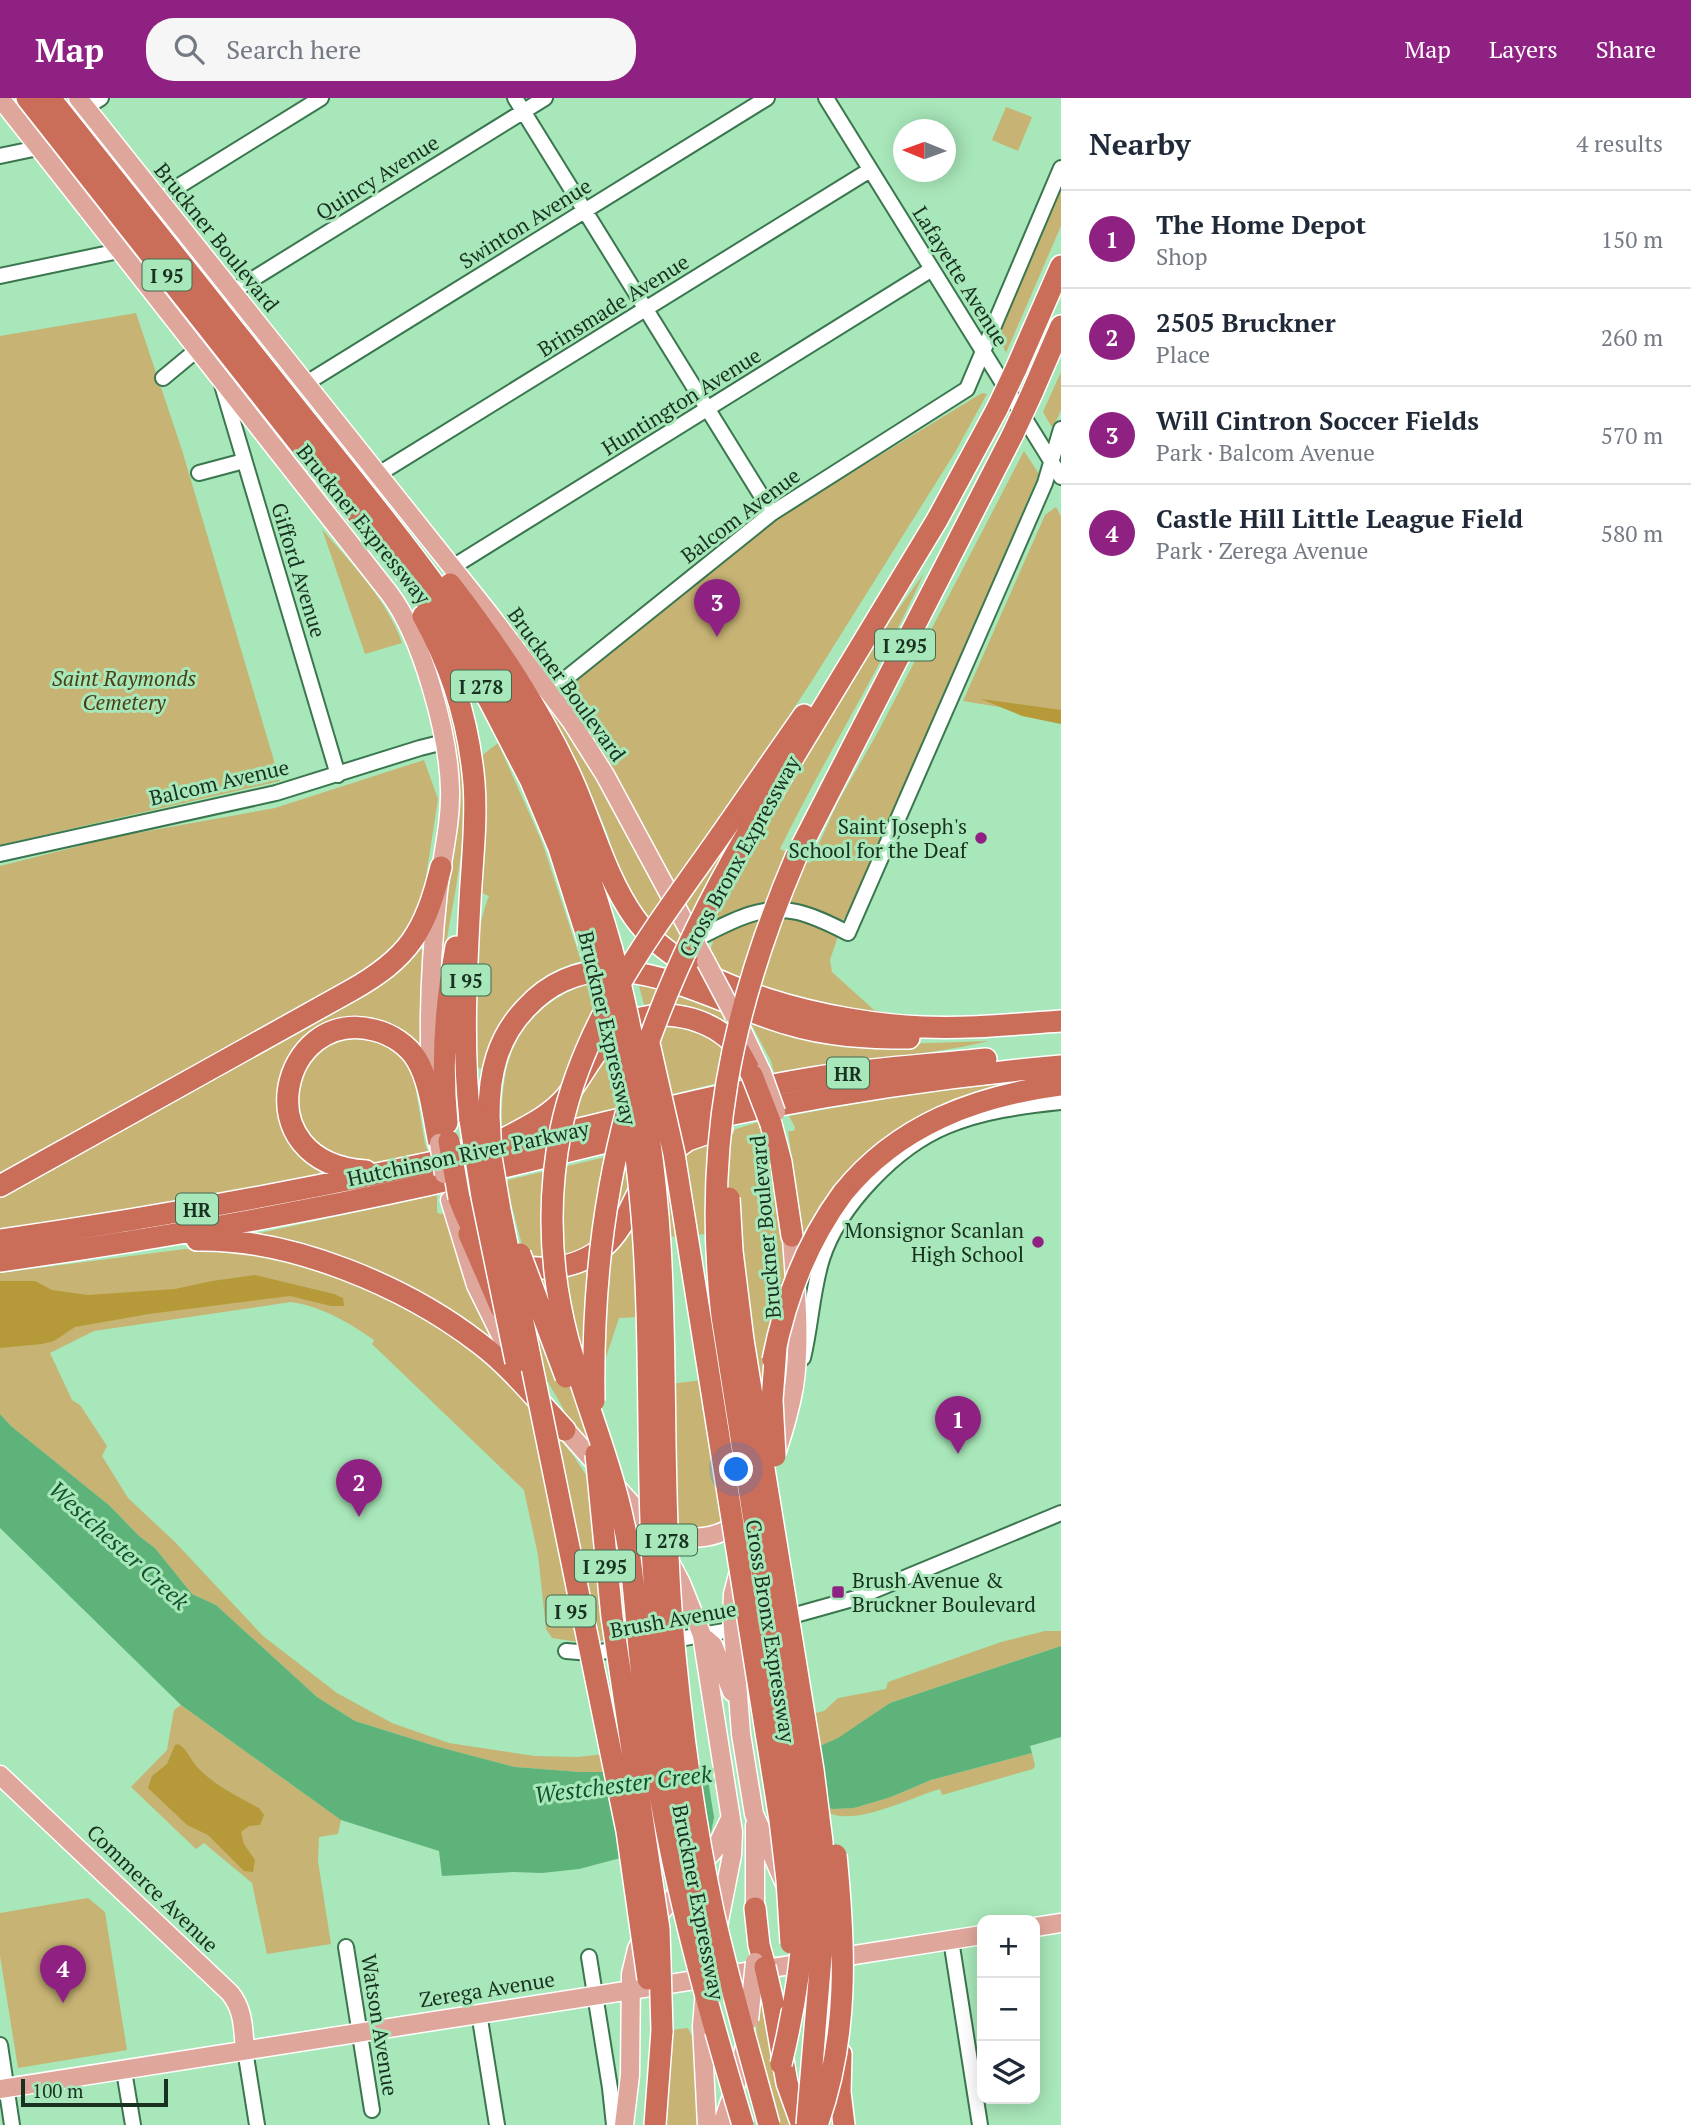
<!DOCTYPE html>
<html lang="en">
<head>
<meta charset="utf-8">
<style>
	body { margin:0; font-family:"PT Serif",serif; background:#f6f6f7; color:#1f2937 }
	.controls { position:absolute; right:21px; bottom:21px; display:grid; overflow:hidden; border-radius:14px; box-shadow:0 4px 18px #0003 }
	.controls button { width:63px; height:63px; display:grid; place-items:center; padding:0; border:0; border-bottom:2px solid #e0e1e3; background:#fff; color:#1f2937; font:35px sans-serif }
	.compass { position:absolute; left:893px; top:21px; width:63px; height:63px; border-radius:50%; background:#fff; box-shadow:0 4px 18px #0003; rotate:271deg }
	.scale { position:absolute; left:21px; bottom:18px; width:147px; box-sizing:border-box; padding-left:7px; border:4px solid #183120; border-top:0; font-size:19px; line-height:24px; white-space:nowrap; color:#183120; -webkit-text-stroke:5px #a8e7b9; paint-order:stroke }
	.you { position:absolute; left:737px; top:1372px; width:24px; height:24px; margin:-18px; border:5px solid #fff; border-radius:50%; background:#1a73e8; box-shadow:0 0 0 10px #1a73e833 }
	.badge { display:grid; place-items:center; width:46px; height:46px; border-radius:50%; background:#8f2183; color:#fff; font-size:23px; font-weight:700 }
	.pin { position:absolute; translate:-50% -58px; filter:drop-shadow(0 2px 4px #0008) }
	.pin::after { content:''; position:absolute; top:37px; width:24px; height:21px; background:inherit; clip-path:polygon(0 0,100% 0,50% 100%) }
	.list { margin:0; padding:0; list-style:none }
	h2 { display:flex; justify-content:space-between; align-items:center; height:91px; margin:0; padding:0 28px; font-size:30px }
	h2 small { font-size:23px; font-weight:400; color:#747a83 }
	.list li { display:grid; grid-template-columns:46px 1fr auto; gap:21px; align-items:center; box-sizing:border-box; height:98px; padding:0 28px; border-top:2px solid #e0e1e3 }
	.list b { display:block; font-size:26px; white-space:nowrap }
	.list p { margin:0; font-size:23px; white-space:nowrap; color:#747a83 }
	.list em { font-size:23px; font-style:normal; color:#747a83 }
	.icon { flex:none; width:38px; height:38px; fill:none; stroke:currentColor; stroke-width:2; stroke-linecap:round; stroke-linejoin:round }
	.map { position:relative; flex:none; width:1061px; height:2027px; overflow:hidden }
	header { display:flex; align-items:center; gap:42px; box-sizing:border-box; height:98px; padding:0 35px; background:#8f2183; color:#fff }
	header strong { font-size:33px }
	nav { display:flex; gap:38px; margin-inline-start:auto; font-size:24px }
	.search { width:490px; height:63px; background:#f6f6f7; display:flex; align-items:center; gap:18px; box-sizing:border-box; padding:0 24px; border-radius:28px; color:#747a83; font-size:26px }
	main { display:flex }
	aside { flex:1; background:#fff }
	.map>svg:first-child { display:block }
</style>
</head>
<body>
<header>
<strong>Map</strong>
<div class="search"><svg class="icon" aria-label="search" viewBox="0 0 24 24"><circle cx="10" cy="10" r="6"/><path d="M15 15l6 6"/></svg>Search here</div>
<nav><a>Map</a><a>Layers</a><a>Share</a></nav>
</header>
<main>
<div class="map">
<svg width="1061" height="2027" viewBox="0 0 1061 2027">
	<rect width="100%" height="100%" fill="#a8e7b9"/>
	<!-- green -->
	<path fill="#c7b374" d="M 1006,9 L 1032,19 L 1018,53 L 992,42 Z
		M 1061,89 L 1061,128 L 1006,255 L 997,234 Z
		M 136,215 L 182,352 L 280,683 L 0,747 L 0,238 Z
		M 1061,274 L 1061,312 L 1054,328 L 1051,328 L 1043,314 Z
		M 982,295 L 987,296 L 954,356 L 813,581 L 779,633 L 729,725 L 756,741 L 888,526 L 924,475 C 882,570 825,658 780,751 L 810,765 L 838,704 L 878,634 L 1024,353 L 1039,376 L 846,819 L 840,824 L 806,810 L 701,831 L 692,826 L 562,601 L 565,591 L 772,423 Z
		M 1056,409 L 1061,418 L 1061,619 L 963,603 L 1045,417 Z
		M 322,431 C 352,467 387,501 402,545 L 365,556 Z
		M 429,550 C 445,592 458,634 463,679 C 469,742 452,804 443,865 C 440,890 440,915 438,940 L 440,835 L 456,728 L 426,551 Z
		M 554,608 L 573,635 L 698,864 L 689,860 L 638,812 L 618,772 L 608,737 L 582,676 L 544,614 Z
		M 498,645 L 542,744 L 581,863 C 528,877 498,920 483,971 L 478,970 C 475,920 470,844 489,798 L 479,794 L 486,722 L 481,658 Z
		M 424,662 L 438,701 L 423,798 L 418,812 L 397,844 L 401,848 L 386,864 L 0,1083 L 0,768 L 115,739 L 275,710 Z
		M 778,817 L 807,823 L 838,838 L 830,862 L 832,874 L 874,912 L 899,917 L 899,919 L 802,903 L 724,876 L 710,852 L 713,844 L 710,840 L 754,820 Z
		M 417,851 L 427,852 L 425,963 L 352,925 L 284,982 L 320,1073 L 318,1078 L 0,1134 L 0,1093 Z
		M 638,884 L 725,915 L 722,929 L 645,910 Z
		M 587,885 L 599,933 L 558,1001 L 502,1032 C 500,959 516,914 587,885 Z
		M 749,922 L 843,948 L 989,943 C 919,960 845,961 774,975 L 771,963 Z
		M 686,926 L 723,945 L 745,978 L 534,1031 L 597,964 L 641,927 Z
		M 352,936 L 399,949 L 414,981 L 425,1046 L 429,1056 L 367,1067 L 314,1050 L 293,1002 L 314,953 Z
		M 1013,984 L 1014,988 L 967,1001 L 798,1154 L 793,1068 L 788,1033 L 794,1033 L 795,1029 L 789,1018 L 916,995 Z
		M 762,1023 C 787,1106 794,1209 784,1294 L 779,1299 L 740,1413 L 714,1432 L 673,1431 L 652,1288 L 729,1279 L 707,1136 L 654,1140 L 656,1218 L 619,1220 L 583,1329 L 601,1367 L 567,1317 L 541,1272 L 526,1177 L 565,1176 L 660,1072 L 701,1042 Z
		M 661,1046 L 662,1050 L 622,1115 L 584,1153 L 542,1164 L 524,1155 L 507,1089 L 508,1082 Z
		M 437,1097 L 437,1114 L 440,1116 L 446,1115 L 471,1196 L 499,1252 L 484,1237 L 254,1142 L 255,1136 Z
		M 185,1151 L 269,1156 L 379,1192 L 495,1264 L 573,1357 L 645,1468 L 661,1534 L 585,1545 L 552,1540 L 546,1531 L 538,1457 L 524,1392 L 372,1246 L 374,1242 C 348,1224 323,1209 291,1204 L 94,1233 L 50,1255 L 72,1302 L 80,1307 L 107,1348 L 102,1358 L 128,1400 L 175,1444 L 263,1538 L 337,1595 L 392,1625 L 449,1645 L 535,1658 L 577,1659 L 663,1650 L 668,1674 L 580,1674 L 515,1669 L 435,1648 L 355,1623 L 317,1599 L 216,1507 L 192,1496 L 155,1450 L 139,1438 L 110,1408 L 11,1328 L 0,1316 L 0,1175 Z
		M 1045,1533 L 1061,1533 L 1061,1548 L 890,1605 L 839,1640 L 759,1675 L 772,1625 L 824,1613 L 838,1600 L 886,1591 L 888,1584 L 1001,1544 Z
		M 181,1607 L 341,1722 L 338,1736 L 319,1739 L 318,1763 L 331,1846 L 267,1856 L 252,1785 L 204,1745 L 196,1751 L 131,1689 L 167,1652 L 174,1612 Z
		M 1032,1655 L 1035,1668 L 1033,1671 L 942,1697 L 940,1691 C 912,1699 871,1721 840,1718 C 827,1716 816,1710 804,1705 L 833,1711 L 854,1710 L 891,1699 L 931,1682 Z
		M 88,1800 L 105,1814 L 127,1952 L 18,1970 L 0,1858 L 0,1815 Z
		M 766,1904 L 796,2027 L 777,2027 C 768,1990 747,1941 761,1905 Z
		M 688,1930 L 694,1942 L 697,2027 L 664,2027 L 671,1932 Z"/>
	<!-- forest -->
	<path fill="#b69a39" d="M 981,601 L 1061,612 L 1061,626 L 1022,618 Z
		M 255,1177 L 334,1196 L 343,1200 L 344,1208 L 331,1208 L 290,1198 L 149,1216 L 75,1229 L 54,1243 L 42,1246 L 0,1250 L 0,1183 L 35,1183 L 52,1192 L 88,1197 L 175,1191 L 212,1183 Z
		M 178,1646 C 188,1651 191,1664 199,1671 C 216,1688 238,1699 259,1710 L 264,1717 L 260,1727 L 249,1728 L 241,1734 L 244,1746 L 255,1762 L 253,1774 L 244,1773 L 208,1737 L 187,1727 L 148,1690 L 152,1678 L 167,1666 L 175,1647 Z"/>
	<!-- water -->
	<path fill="#5eb37a" d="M 0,1316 L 11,1328 L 110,1408 L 139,1438 L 155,1450 L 192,1496 L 216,1507 L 317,1599 L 355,1623 L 435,1648 L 515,1669 L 580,1674 L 668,1674 L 710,1687 L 750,1679 L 838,1640 L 890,1605 L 1061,1548 L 1061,1639 L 1030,1648 L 1032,1655 L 931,1682 L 891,1699 L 854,1710 L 833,1711 L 804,1705 L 715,1715 L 709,1745 L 632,1757 L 579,1771 L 542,1775 L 513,1774 L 442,1778 L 439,1753 L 341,1722 L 181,1607 L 0,1430 Z"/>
	<!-- pier -->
	<path fill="#a8e7b9" d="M 761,1670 L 768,1710 L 714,1719 L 708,1682 L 749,1676 Z"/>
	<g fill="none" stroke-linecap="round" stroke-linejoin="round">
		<defs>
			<path id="minor" d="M 515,0 L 772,415
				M 826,0 L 1061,379
				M 85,10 L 101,0
				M 0,58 L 38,50
				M 158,101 L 321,0
				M 0,178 L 119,153
				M 232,194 L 545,0
				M 163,280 L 198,251
				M 305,286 L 767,0
				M 222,287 L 338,677
				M 199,375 L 244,363
				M 377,377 L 870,72
				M 451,470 L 932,171
				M 549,594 L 772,415 L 967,291 L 1061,70
				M 0,756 L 276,695 L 420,650 L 444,644
				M 694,842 C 727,826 759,805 797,814 C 815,818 832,827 848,835 L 1045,385 L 1061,331
				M 803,1260 C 811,1227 812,1193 822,1161 C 839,1108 896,1049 947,1028 C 983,1013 1022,1008 1061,1004
				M 781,1521 L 856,1500 L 1061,1415
				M 668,1543 L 741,1530
				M 566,1553 L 591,1555 L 624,1551
				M 951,1842 L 980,2027
				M 346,1849 L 372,2012
				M 589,1859 L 610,1990 L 614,2027
				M 479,1915 L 497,2027
				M 0,1947 L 12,2027
				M 245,1952 L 257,2027
				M 124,1973 L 133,2027"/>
			<path id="major" d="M 0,0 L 389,495 C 422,538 449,638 450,692 C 451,725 442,759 438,793 C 431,858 427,924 432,990
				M 78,0 L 487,513 L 571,623 L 605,677 L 706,864
				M 737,922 L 762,975
				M 450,1102 L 476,1187 L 511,1258
				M 558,1323 L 635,1410 L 653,1435
				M 777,1353 C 784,1332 790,1311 794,1289 C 802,1235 794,1179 791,1125
				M 657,1427 C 686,1445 717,1444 743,1420
				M 669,1462 L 681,1485 L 702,1537 L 733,1734 L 732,1757 L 718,1828
				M 739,1473 L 733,1496 L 732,1518 L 741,1636 L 754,1716 L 785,1786
				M 706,1541 L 713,1547 L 732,1594
				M 0,1677 L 230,1895 C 244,1912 243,1931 245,1952
				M 755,1821 L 755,1727
				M 1035,1829 L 1061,1825
				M 825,1867 L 835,1922
				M 702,1928 L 707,2027
				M 0,1991 L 982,1837
				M 624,2027 L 630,1977 L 631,1876 L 637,1851 L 648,1829 L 716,1750 L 730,1721
				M 722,2027 L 736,1986 L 746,1943"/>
			<path id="highway" d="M 27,0 L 306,354 L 410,480 L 442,524 L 489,602 L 531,683 L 559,750 L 593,857
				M 50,0 C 131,102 212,204 293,306 C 375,409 461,510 524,627 C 563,699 590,774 612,852
				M 1016,271 L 1061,168
				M 1032,295 L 1061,228
				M 450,486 C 497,547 539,609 571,679 C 592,725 605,778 634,819 C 686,893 837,926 923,929 C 969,931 1015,926 1061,923
				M 423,518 C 452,570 469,626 474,685 C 477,724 472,764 470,803 C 466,876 462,948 470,1022
				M 729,725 L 804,617
				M 747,736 L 937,422 L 997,311
				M 796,759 L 1013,336
				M 489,1017 C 489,976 497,940 526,910 C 601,829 704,902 788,926 C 827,938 868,940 909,940
				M 447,1025 C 441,965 445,908 456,849
				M 771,1026 L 781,1064 L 792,1138
				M 504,1041 C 526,1029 549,1019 566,999 C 583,978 594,952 614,934 C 647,906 704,915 733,945 C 741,954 746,966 752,977
				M 661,1061 L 688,1042 L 722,1030
				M 366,1073 C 242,1065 281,908 374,932 C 391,936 408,947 417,962 C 431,986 433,1019 439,1045
				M 0,1088 L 350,893 C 409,860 425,834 441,769
				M 843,1095 C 898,1027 976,998 1061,987
				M 459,1100 C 465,1117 473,1135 485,1148 C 515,1178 570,1176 601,1151 C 622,1134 630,1110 642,1087
				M 469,1136 L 501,1210
				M 0,1142 C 169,1118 337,1086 503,1049 C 608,1025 712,996 818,979 C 873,970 930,967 986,961
				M 197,1142 C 291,1140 405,1188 479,1245 C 511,1269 538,1303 565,1332
				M 0,1163 C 144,1143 286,1118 427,1087 C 514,1068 599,1044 686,1026 C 809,999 935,979 1061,968
				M 755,1810 L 759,1847 L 765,1869
				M 773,1904 L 787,1985 L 802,2027
				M 841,1956 L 840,1994 L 844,2027
				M 655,2027 L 662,1933"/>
		</defs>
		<!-- minor casing -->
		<use href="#minor" stroke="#3a764e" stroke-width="18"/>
		<!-- major casing -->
		<use href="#major" stroke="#fff" stroke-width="21"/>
		<!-- highway casing -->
		<use href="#highway" stroke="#fff" stroke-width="24"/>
		<!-- minor -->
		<use href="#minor" stroke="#fff" stroke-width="14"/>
		<!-- major -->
		<use href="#major" stroke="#dfa79b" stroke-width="18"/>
		<!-- highway -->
		<use href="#highway" stroke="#ca6d59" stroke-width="21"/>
		<defs>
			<path id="major-bridge" d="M 706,864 L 734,917
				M 762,975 L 776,1014
				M 439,1045 L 444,1076
				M 749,1922 L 755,1864
				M 702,1928 L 705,1892 L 717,1832"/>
			<path id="highway-bridge" d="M 997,311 L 1016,271
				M 1013,336 L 1032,295
				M 729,725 C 662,822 586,913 561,1031 C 547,1101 550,1174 568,1242 C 585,1304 611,1364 624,1427 C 633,1467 635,1509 639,1550 C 643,1591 649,1632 656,1673 C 675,1793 708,1910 743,2027
				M 612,852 C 637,950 654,1046 660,1147 C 667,1268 662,1390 671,1511 C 679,1612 692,1714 713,1813 C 729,1885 750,1956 769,2027
				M 593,857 C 618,942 635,1029 642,1117 C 651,1228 647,1339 652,1450 C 658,1569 673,1686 696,1802
				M 648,941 L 674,1056 L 780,1722 L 787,1782 L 791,1845
				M 752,977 L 771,1026
				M 489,1017 L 491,1059 L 500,1112 L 627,1733 L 648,1881
				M 470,1022 L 482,1099 L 516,1264
				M 449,1043 L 459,1100
				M 729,1100 L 732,1153 L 743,1242 L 813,1672 L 822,1744 L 823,1835 L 807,2027
				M 520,1156 L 566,1279
				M 773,1262 C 785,1201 806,1145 843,1095
				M 594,1303 C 590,1086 638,923 747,736
				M 596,1356 L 612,1519 L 659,1831 L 662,1933
				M 775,1358 L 772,1302 L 776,1249
				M 765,1869 L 773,1904
				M 781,1966 C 805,1867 811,1791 796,1690 L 722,1218 C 703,1051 730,913 796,759
				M 817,2027 C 849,1939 845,1849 836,1757"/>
		</defs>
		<!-- major-bridge casing -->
		<use href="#major-bridge" stroke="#fff" stroke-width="21" stroke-linecap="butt"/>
		<!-- highway-bridge casing -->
		<use href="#highway-bridge" stroke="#fff" stroke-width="24" stroke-linecap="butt"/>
		<!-- major-bridge -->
		<use href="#major-bridge" stroke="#dfa79b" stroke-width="18"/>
		<!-- highway-bridge -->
		<use href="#highway-bridge" stroke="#ca6d59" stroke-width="21"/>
	</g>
	<!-- markers -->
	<g fill="#8f2183" stroke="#a8e7b9" stroke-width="2.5">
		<circle cx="981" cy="740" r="7"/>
		<circle cx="1038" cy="1144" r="7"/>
		<rect x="831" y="1487" width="14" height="14" rx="3.5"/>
	</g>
	<g text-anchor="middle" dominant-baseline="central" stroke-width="6" stroke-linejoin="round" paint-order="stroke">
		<!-- shield labels -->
		<g fill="#a8e7b9" stroke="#43684e" stroke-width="2">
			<rect x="142.5" y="161.5" width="49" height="31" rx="5"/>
			<rect x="875" y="531.5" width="60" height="31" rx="5"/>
			<rect x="451" y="572.5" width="60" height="31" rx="5"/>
			<rect x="441.5" y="866.5" width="49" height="31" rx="5"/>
			<rect x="827" y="959.5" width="42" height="31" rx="5"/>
			<rect x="176" y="1095.5" width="42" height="31" rx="5"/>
			<rect x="637" y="1426.5" width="60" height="31" rx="5"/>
			<rect x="575" y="1452.5" width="60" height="31" rx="5"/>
			<rect x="546.5" y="1497.5" width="49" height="31" rx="5"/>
		</g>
		<g font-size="19" font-weight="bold" fill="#183120">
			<text x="167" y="177">I 95</text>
			<text x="905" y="547">I 295</text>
			<text x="481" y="588">I 278</text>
			<text x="466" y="882">I 95</text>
			<text x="848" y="975">HR</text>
			<text x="197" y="1111">HR</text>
			<text x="667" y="1442">I 278</text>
			<text x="605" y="1468">I 295</text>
			<text x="571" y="1513">I 95</text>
		</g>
		<!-- street labels -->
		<g font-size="21" fill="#183120" stroke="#a8e7b9">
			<text transform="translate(377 79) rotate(-32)">Quincy Avenue</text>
			<text transform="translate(525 125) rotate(-32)">Swinton Avenue</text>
			<text transform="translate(217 139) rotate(51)">Bruckner Boulevard</text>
			<text transform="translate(961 178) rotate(58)">Lafayette Avenue</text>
			<text transform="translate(613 207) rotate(-32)">Brinsmade Avenue</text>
			<text transform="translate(681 303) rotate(-32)">Huntington Avenue</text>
			<text transform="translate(740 417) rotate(-37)">Balcom Avenue</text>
			<text transform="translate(364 426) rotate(51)">Bruckner Expressway</text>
			<text transform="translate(299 472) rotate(73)">Gifford Avenue</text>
			<text transform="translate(567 586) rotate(54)">Bruckner Boulevard</text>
			<text transform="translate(219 684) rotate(-13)">Balcom Avenue</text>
			<text transform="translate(739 758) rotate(-61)">Cross Bronx Expressway</text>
			<text transform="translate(608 930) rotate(77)">Bruckner Expressway</text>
			<text transform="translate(468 1055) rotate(-12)">Hutchinson River Parkway</text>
			<text transform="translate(765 1129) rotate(-95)">Bruckner Boulevard</text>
			<text transform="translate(673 1521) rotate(-10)">Brush Avenue</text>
			<text transform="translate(771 1533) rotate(81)">Cross Bronx Expressway</text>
			<text transform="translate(153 1790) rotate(44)">Commerce Avenue</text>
			<text transform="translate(699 1804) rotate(79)">Bruckner Expressway</text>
			<text transform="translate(487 1891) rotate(-9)">Zerega Avenue</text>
			<text transform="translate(380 1927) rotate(81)">Watson Avenue</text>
		</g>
		<!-- park labels -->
		<g font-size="21" font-style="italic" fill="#4a3e15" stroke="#a8e7b9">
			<text x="124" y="580">Saint Raymonds<tspan x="124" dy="24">Cemetery</tspan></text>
		</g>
		<!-- poi labels -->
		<g font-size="21" fill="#183120" stroke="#a8e7b9" text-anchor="end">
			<text x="967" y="728">Saint Joseph's<tspan x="967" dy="24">School for the Deaf</tspan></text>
			<text x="1024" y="1132">Monsignor Scanlan<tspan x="1024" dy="24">High School</tspan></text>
			<text x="852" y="1482" text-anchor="start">Brush Avenue &amp;<tspan x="852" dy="24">Bruckner Boulevard</tspan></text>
		</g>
		<!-- water labels -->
		<g font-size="23" font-style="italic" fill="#12532d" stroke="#a8e7b9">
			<text transform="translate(119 1447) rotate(42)">Westchester Creek</text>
			<text transform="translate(623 1686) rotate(-7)">Westchester Creek</text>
		</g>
	</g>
</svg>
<div class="controls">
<button>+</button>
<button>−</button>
<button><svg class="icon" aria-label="layers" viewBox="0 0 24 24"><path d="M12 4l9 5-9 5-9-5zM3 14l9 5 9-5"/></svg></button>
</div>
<svg class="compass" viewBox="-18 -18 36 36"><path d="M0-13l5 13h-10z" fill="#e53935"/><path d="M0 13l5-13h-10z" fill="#747a83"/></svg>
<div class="scale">100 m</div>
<div class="you"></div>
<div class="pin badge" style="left:958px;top:1356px">1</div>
<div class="pin badge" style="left:359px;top:1419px">2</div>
<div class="pin badge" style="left:717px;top:539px">3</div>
<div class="pin badge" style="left:63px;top:1905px">4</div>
</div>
<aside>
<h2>Nearby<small>4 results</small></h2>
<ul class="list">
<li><span class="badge">1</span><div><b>The Home Depot</b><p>Shop</p></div><em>150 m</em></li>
<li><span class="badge">2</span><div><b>2505 Bruckner</b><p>Place</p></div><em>260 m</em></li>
<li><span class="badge">3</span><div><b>Will Cintron Soccer Fields</b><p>Park · Balcom Avenue</p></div><em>570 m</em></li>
<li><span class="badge">4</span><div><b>Castle Hill Little League Field</b><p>Park · Zerega Avenue</p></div><em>580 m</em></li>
</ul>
</aside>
</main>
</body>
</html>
